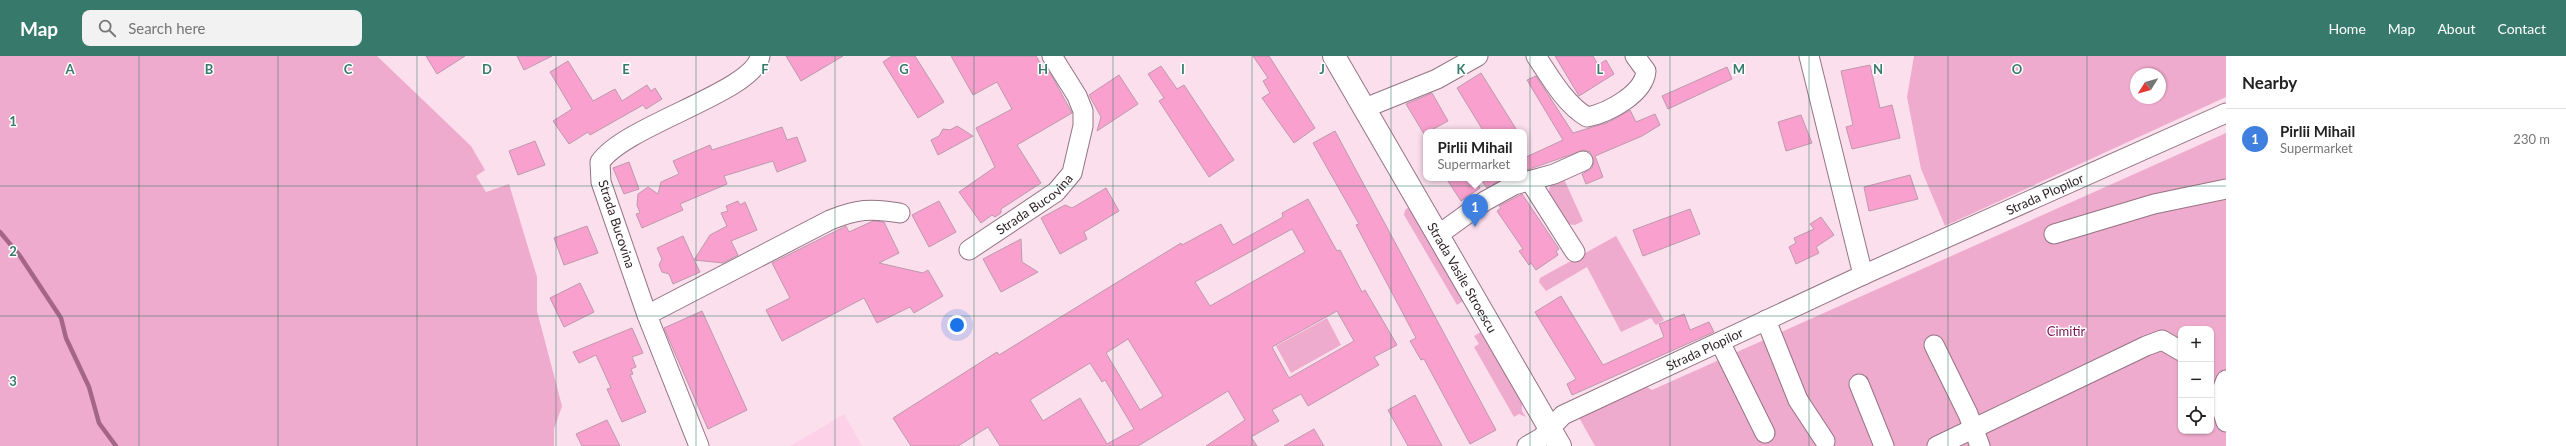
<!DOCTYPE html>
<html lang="en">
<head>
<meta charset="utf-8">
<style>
	body { margin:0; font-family:Lato,sans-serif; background:#f2f2f2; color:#222 }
	.controls { position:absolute; right:12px; bottom:12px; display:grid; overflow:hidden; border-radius:8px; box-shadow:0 1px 3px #0004 }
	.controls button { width:36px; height:36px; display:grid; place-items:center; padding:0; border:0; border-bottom:1px solid #e0e0e0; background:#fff; color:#222; font:20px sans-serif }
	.compass { position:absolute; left:2130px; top:12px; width:36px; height:36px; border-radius:50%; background:#fff; box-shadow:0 1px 3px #0004; rotate:233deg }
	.you { position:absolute; left:957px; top:269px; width:14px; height:14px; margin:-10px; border:3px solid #fff; border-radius:50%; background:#1a73e8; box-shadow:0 0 0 6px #1a73e833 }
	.badge { display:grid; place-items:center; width:26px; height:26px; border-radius:50%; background:#377a6c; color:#fff; font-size:13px; font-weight:700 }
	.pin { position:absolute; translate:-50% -33px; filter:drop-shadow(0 1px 2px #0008) }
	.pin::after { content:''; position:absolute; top:21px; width:14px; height:12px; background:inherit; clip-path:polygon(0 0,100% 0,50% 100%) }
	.popup { position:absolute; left:1423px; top:73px; width:104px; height:52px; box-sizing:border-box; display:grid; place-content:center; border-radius:8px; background:#fff; filter:drop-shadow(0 1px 3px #0005); font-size:13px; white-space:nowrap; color:#767676 }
	.popup b { font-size:15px; color:#222 }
	.popup::after { content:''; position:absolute; left:50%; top:100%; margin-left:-8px; border:8px solid transparent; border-top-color:#fff }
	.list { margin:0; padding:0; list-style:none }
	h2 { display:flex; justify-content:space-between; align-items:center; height:52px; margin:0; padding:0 16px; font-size:17px }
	h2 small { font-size:13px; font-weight:400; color:#767676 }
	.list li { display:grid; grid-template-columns:26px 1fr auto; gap:12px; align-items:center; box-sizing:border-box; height:60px; padding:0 16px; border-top:1px solid #e0e0e0 }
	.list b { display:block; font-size:15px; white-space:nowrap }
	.list p { margin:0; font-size:13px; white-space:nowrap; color:#767676 }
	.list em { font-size:13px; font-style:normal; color:#767676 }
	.icon { flex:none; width:22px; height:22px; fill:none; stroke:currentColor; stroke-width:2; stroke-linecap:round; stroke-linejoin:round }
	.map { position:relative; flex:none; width:2226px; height:390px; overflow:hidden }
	header { display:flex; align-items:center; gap:24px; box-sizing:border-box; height:56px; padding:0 20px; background:#377a6c; color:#fff }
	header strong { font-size:19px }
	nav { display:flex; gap:22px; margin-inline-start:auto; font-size:14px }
	.search { width:280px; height:36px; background:#f2f2f2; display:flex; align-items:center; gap:10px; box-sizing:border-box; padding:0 14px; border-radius:8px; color:#767676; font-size:15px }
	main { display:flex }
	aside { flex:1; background:#fff }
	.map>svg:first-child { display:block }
</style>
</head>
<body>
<header>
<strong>Map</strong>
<div class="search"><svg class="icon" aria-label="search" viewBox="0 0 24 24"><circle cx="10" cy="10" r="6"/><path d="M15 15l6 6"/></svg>Search here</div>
<nav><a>Home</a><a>Map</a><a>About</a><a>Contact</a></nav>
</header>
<main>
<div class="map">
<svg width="2226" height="390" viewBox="0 0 2226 390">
	<rect width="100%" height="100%" fill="#fcdfed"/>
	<!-- built -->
	<path fill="#fdd1e7" d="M 844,358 L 862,390 L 790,390 L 826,369 Z"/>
	<!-- green -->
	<path fill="#efabcd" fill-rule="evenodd" d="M 0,0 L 377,0 L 471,90 L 485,114 L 476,120 L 486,136 L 509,128 L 537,221 L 537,255 L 562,350 L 554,373 L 554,390 L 0,390 Z
		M 1914,0 L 2226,0 L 2226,41 L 1945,170 L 1921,113 L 1907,41 ZM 2136,18 L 2160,18 L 2160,42 L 2136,42 Z
		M 2226,77 L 2226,390 L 1595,390 L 1578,360 L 1647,331 L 1652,334 ZM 2181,273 L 2211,273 L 2211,375 L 2181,375 Z
		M 1564,123 L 1583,165 L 1575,169 L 1566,168 L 1548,138 L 1550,130 Z
		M 1409,151 L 1463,245 L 1457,249 L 1404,159 L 1405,154 Z
		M 1616,180 L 1664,264 L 1656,269 L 1651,262 L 1621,276 L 1587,211 L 1546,235 L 1539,226 L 1540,222 Z
		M 1327,262 L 1341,289 L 1291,317 L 1276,290 Z
		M 1481,276 L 1522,345 L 1522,355 L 1526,361 L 1519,358 L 1514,361 L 1474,291 L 1479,288 L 1474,280 Z"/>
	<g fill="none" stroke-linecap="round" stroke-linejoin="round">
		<!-- stream -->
		<path stroke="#a56587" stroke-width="4.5" d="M 0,176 L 20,200 L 61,262 L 66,282 L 89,331 L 99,367 L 116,390"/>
	</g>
	<!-- building -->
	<path fill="#faa0cf" stroke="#bc9aab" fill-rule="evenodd" d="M 426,0 L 465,0 L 437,18 Z
		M 517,0 L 552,0 L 524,14 Z
		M 786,0 L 843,0 L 801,25 Z
		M 892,0 L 915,0 L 944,46 L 918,62 L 883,6 Z
		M 951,0 L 1036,0 L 1047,18 L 1049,16 L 1054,24 L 1072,57 L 1017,89 L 1041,127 L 1001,153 L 1001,157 L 995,161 L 992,159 L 981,167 L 959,136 L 995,111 L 976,72 L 1012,53 L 997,26 L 973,39 Z
		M 1253,0 L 1269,0 L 1315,72 L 1294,87 L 1262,42 L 1270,37 L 1263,25 L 1268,22 Z
		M 1555,0 L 1593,0 L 1598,9 L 1606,4 L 1614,18 L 1579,40 Z
		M 568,5 L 593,45 L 615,33 L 622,45 L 647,29 L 651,35 L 655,32 L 662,43 L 646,53 L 643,49 L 590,79 L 588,76 L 569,88 L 553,65 L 572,53 L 550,16 Z
		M 1870,9 L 1880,52 L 1892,49 L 1900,82 L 1852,93 L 1846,71 L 1853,69 L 1841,15 Z
		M 1161,10 L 1177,33 L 1184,29 L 1234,104 L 1209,121 L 1159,45 L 1164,42 L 1148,18 Z
		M 1727,11 L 1732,23 L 1668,53 L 1662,40 Z
		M 1481,17 L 1518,76 L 1484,76 L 1457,32 Z
		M 1119,19 L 1138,48 L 1097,75 L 1101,61 L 1089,39 Z
		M 1536,20 L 1573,77 L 1609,66 L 1630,54 L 1636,66 L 1655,58 L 1660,69 L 1642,80 L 1595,100 L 1603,121 L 1586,128 L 1582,118 L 1592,112 L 1594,106 L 1590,96 L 1584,94 L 1524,115 L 1524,102 L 1563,84 L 1527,24 Z
		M 1432,37 L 1448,65 L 1424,78 L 1406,48 Z
		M 1801,59 L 1812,87 L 1786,95 L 1778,66 Z
		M 957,70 L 973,80 L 938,99 L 931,84 L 939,80 L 943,73 L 950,74 Z
		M 782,71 L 787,84 L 797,81 L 806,105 L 777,116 L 773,105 L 724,120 L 727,128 L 680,148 L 683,154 L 642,172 L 636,158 L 640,157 L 637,149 L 638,138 L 648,131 L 658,138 L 661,126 L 679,118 L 673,105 L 710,89 L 712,94 Z
		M 1335,75 L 1496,374 L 1470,388 L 1424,303 L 1421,304 L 1410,285 L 1416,282 L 1356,169 L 1359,168 L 1313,87 Z
		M 535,85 L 545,109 L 518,119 L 509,95 Z
		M 629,106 L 639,133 L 624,138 L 613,112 Z
		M 1910,119 L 1918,143 L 1869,155 L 1864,131 Z
		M 1446,122 L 1475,122 L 1480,132 L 1461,145 Z
		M 1480,122 L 1504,122 L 1487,132 Z
		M 1106,132 L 1119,155 L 1084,176 L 1087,183 L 1060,198 L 1041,162 L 1065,149 L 1072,152 Z
		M 1522,138 L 1559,193 L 1556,195 L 1558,199 L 1536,214 L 1531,207 L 1529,209 L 1519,195 L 1523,193 L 1497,155 L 1501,152 L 1499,150 Z
		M 1308,143 L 1337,195 L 1340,194 L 1362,236 L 1365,234 L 1397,289 L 1374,301 L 1379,309 L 1308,350 L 1301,338 L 1272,354 L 1279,365 L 1251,381 L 1257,390 L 1206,390 L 1245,364 L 1228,335 L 1138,390 L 1000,390 L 988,371 L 958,390 L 911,390 L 893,362 L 997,296 L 999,299 L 1181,187 L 1182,189 L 1221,168 L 1233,189 L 1283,161 L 1282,157 ZM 1292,173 L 1305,196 L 1210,250 L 1195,226 ZM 1337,255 L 1354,285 L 1289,322 L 1272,291 ZM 1128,283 L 1163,340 L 1140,354 L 1106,297 ZM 1090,307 L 1102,326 L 1105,324 L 1134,373 L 1107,388 L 1080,342 L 1043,365 L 1030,344 Z
		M 738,145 L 740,149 L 745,146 L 757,174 L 731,185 L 738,199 L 723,207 L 694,204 L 700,216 L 673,228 L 669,218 L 662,216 L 659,209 L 662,203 L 657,192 L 683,180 L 694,204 L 710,179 L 727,170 L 721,157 L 728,155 L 726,150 Z
		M 939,145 L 956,176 L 929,191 L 912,159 Z
		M 1690,153 L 1700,178 L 1643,200 L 1633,174 Z
		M 1821,161 L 1834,179 L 1816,191 L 1819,197 L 1796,208 L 1789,191 L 1796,187 L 1794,182 L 1814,173 L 1810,168 Z
		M 873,165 L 884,166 L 899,197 L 879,207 L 923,217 L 928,214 L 943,240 L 914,257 L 910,251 L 877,267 L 864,242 L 782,285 L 766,254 L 790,242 L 772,207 L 846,170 L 849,176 Z
		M 587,170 L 598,197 L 564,209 L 554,182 Z
		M 1021,183 L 1022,206 L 1038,216 L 1001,236 L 983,203 Z
		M 580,227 L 594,256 L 564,271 L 550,242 Z
		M 1561,240 L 1603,309 L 1664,281 L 1659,268 L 1684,258 L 1690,274 L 1709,266 L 1714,276 L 1572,339 L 1567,328 L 1576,323 L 1535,256 Z
		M 702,255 L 747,354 L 708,373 L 664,272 Z
		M 632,272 L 643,297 L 632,301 L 636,311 L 631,313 L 633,318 L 630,319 L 646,356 L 622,366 L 607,333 L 611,332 L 596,299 L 579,307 L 573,296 Z
		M 1415,339 L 1442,390 L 1408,390 L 1388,354 Z
		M 607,364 L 620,390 L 582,390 L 576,378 Z
		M 1314,373 L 1324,390 L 1284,390 Z"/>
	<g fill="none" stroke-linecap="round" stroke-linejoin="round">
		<defs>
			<g id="minor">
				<path d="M 1536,0 C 1550,21 1565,48 1587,61 C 1608,57 1644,38 1646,15 L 1635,0"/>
				<path d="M 1809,0 L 1863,219"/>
				<path d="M 1365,52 L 1437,23 L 1478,0"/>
				<path d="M 1530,125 L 1575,196"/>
				<path d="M 2054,178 L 2154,148 L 2226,133"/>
				<path d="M 1438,179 L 1485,145 L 1514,129 L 1554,118 L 1583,105"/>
				<path id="s1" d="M 969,194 L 1056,136 L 1072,117 L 1083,70 L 1083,55 L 1077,40 L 1052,0"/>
				<path d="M 647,259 L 830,164 C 857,153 871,152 900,157"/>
				<path d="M 1766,264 L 1798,344 L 1825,385"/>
				<path d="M 1720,286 L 1765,377"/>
				<path d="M 1934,289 L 1968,358 L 1980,390"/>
				<path d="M 2226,324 C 2219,340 2220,349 2226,366"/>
				<path d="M 1859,328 L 1884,390"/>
				<path d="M 699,390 L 647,259 L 601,126 L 600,106 C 627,68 754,36 760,0"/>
				<path id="s2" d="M 1527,390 L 1541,382 L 1563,359 L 1863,219 L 2226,57"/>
				<path d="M 1937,390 L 2146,290 L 2162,284 L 2181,295"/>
			</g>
			<g id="major">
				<path id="s3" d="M 1334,0 L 1560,390"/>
			</g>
		</defs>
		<!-- minor casing -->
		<use href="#minor" stroke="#947484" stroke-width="21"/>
		<!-- major casing -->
		<use href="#major" stroke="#947484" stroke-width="24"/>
		<!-- minor -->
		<use href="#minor" stroke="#fff" stroke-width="19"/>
		<!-- major -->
		<use href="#major" stroke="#fff" stroke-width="22"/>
	</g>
	<!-- grid -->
	<path fill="none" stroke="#377a6c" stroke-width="1" stroke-opacity="0.55" d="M 139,0 L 139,390M 278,0 L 278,390M 417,0 L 417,390M 556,0 L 556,390M 696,0 L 696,390M 835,0 L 835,390M 974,0 L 974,390M 1113,0 L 1113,390M 1252,0 L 1252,390M 1391,0 L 1391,390M 1530,0 L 1530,390M 1670,0 L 1670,390M 1809,0 L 1809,390M 1948,0 L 1948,390M 2087,0 L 2087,390M 0,130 L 2226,130M 0,260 L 2226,260"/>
	<g text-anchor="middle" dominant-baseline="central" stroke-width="3" stroke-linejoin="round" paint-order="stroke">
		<!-- street labels -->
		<g font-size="13" fill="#2c1f26" stroke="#fff">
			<text stroke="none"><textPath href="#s2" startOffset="578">Strada Plopilor</textPath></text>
			<text stroke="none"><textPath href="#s1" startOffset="80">Strada Bucovina</textPath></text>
			<text transform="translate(617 168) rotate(72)">Strada Bucovina</text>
			<text stroke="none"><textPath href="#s3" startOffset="256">Strada Vasile Stroescu</textPath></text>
			<text stroke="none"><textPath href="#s2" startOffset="204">Strada Plopilor</textPath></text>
		</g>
		<!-- park labels -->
		<g font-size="13" fill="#791254" stroke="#fff">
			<text x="2066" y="275">Cimitir</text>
		</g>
	</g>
	<g font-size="13" text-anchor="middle" font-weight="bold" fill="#377a6c" stroke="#fff" stroke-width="3" stroke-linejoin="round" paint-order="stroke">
		<text x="70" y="18">A</text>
		<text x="209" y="18">B</text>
		<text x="348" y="18">C</text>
		<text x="487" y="18">D</text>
		<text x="626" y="18">E</text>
		<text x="765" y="18">F</text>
		<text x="904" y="18">G</text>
		<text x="1043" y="18">H</text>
		<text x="1183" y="18">I</text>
		<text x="1322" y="18">J</text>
		<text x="1461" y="18">K</text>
		<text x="1600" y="18">L</text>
		<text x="1739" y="18">M</text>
		<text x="1878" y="18">N</text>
		<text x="2017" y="18">O</text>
		<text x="13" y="70">1</text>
		<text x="13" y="200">2</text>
		<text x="13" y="330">3</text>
	</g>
</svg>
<div class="controls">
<button>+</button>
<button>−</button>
<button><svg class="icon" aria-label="locate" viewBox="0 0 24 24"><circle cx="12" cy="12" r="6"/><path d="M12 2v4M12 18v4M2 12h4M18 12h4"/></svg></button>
</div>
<svg class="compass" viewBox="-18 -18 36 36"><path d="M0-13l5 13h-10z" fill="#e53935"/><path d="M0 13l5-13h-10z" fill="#767676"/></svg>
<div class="you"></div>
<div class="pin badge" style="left:1475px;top:171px;background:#3f7fe0">1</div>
<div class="popup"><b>Pirlii Mihail</b>Supermarket</div>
</div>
<aside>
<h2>Nearby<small></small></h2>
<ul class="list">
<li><span class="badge" style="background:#3f7fe0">1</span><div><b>Pirlii Mihail</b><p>Supermarket</p></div><em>230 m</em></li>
</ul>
</aside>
</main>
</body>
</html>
